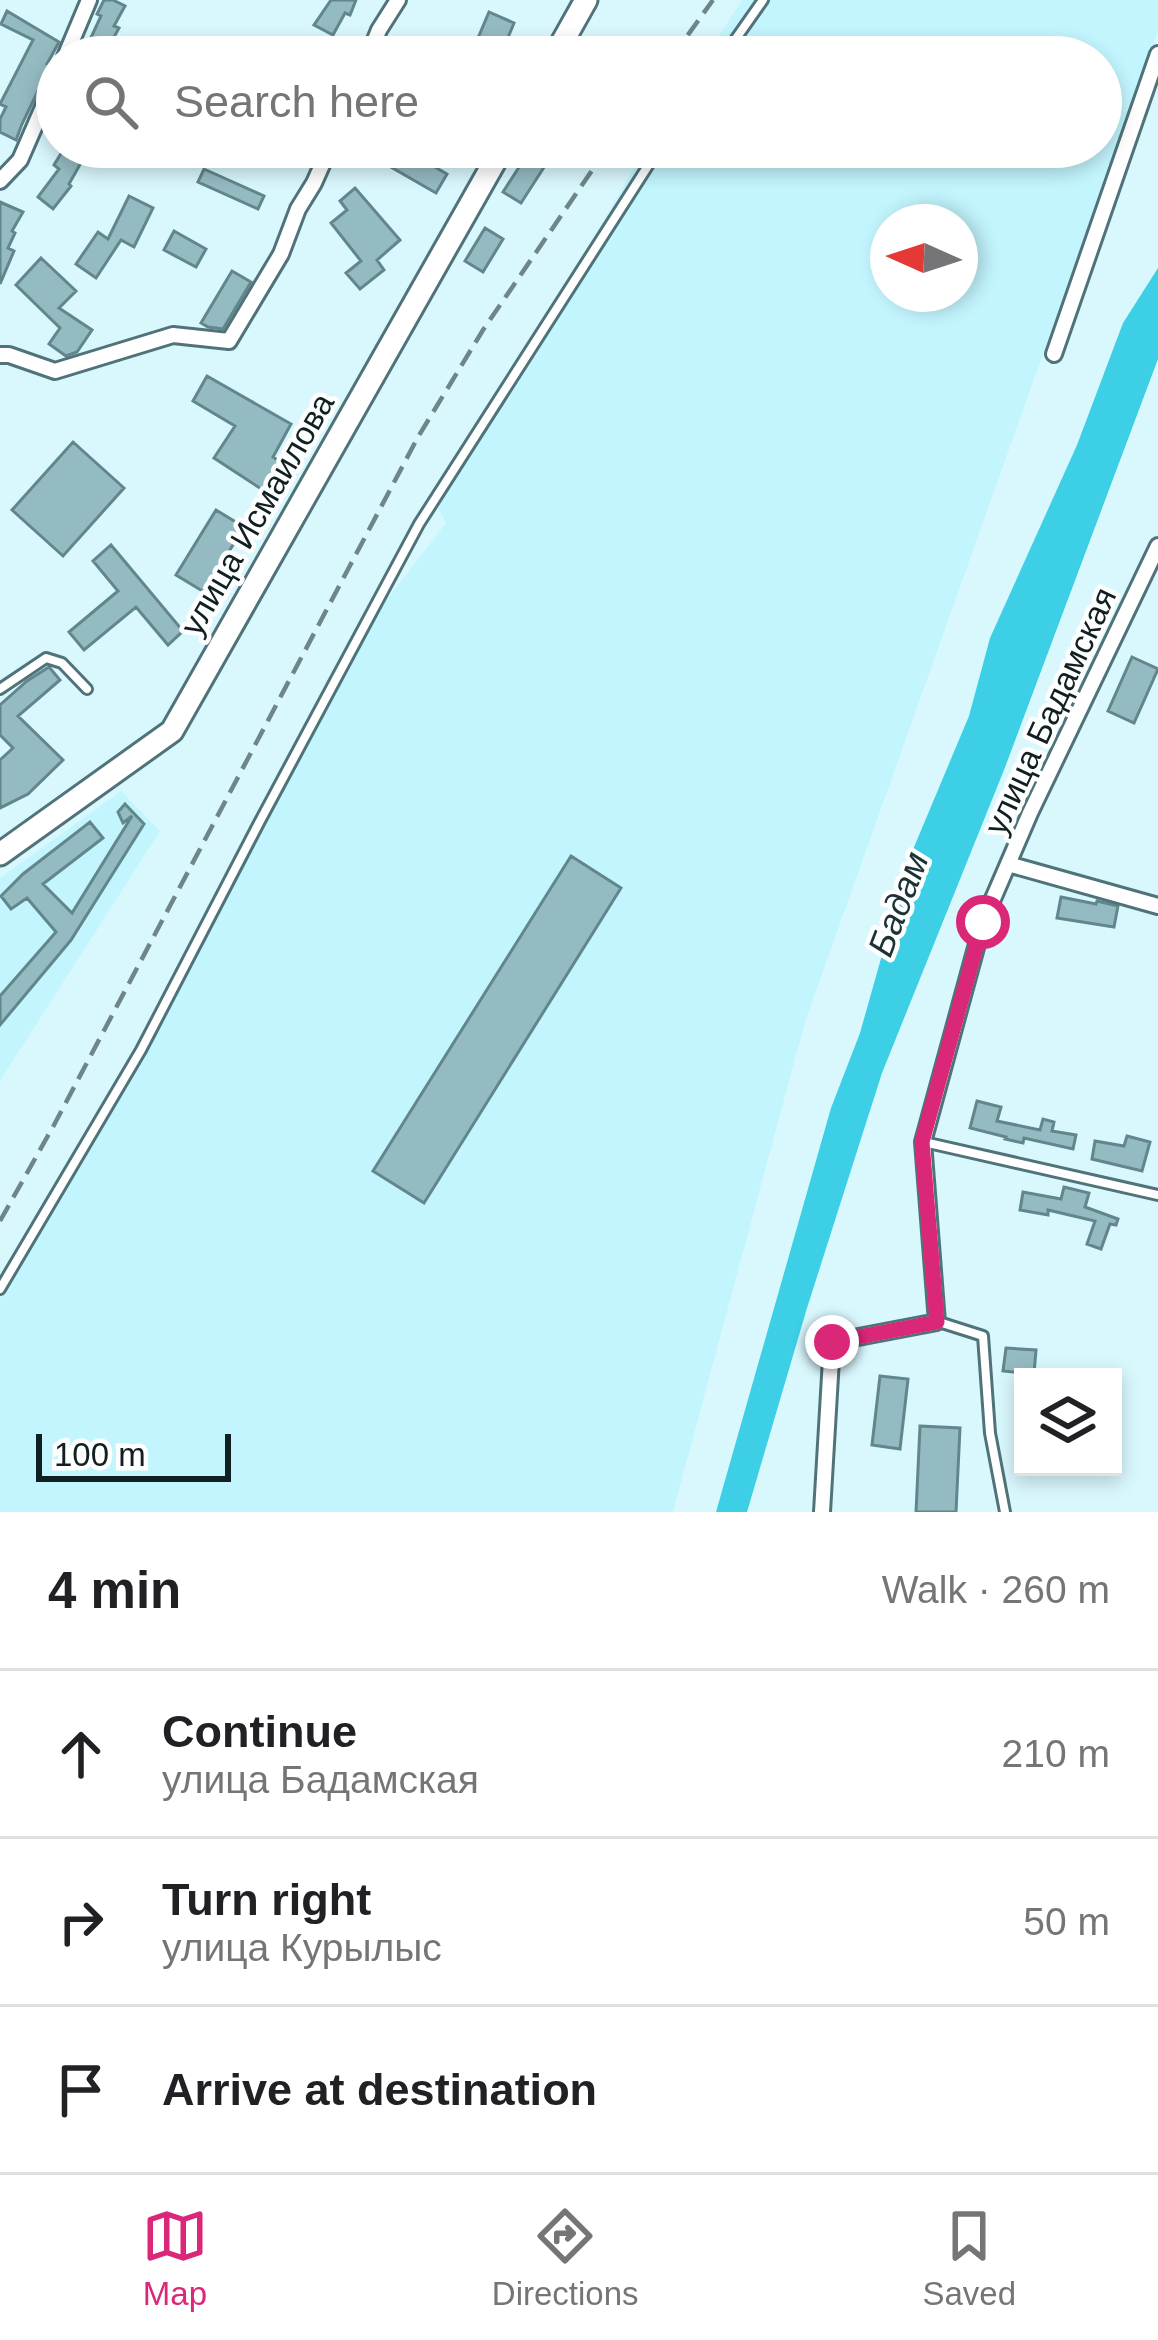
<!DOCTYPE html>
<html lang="en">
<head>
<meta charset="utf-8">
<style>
	body { margin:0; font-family:Arial,sans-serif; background:#f6f6f6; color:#202124 }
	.controls { position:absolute; right:36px; bottom:36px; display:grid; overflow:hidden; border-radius:0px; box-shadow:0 6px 18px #0003 }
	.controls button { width:108px; height:108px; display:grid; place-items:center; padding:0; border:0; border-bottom:3px solid #e0e0e0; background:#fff; color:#202124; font:60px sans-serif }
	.compass { position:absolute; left:870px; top:204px; width:108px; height:108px; border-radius:50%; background:#fff; box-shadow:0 6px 18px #0003; rotate:273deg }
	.scale { position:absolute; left:36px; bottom:30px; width:195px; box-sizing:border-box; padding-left:12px; border:6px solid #101f22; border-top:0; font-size:33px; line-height:42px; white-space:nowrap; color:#101f22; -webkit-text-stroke:9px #fefefe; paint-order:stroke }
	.stop { position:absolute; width:36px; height:36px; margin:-27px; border:9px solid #db2777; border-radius:50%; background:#fff }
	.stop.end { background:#db2777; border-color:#fff; box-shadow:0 3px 12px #0008 }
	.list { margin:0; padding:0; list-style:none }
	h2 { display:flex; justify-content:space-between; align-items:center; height:156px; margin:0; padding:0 48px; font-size:51px }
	h2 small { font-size:39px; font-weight:400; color:#757577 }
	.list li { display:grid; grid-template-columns:78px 1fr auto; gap:36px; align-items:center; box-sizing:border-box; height:168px; padding:0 48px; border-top:3px solid #e0e0e0 }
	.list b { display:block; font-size:45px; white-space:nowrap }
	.list p { margin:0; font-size:39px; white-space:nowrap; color:#757577 }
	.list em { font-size:39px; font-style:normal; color:#757577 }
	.icon { flex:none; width:66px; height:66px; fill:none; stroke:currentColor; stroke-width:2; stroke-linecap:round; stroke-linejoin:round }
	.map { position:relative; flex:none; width:1158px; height:1512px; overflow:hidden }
	.search { position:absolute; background:#fff; box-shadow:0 6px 18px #0003; left:36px; right:36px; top:36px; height:132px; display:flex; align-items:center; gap:30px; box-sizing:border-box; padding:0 42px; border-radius:66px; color:#757577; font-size:45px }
	.sheet { height:660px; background:#fff }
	nav { display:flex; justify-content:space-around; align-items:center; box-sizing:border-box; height:168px; border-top:3px solid #e0e0e0; background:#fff; font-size:33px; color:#757577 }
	nav a { display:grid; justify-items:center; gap:6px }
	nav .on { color:#db2777 }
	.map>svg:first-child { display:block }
</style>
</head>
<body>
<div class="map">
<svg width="1158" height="1512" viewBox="0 0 1158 1512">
	<rect width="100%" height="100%" fill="#d9f8fe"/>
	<!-- built -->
	<path fill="#c3f5fe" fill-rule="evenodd" d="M 742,0 L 1158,0 L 1158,31 L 805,1022 L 673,1512 L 0,1512 L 0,1298 L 365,628 L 446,523 L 438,508 L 646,147 L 1101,147 L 1101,57 L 705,57 ZM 888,222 L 960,222 L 960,294 L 888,294 Z
		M 121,791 L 160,831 L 0,1081 L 0,878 Z"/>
	<!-- water -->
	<path fill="#3ccfe6" d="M 1158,268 L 1158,359 L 1004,770 L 882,1073 L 807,1308 L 747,1512 L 716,1512 L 831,1108 L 860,1033 L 909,859 L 969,716 L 990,638 L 1077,445 L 1123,323 Z"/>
	<!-- building -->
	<path fill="#95bbc2" stroke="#61868c" stroke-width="3" d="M 104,0 L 113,0 L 125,6 L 114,26 L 119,28 L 103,57 L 82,57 L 101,16 L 97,14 Z
		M 331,0 L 356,0 L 350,15 L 345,13 L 333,35 L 314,25 Z
		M 7,11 L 59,42 L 47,64 L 50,66 L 22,124 L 16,140 L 0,132 L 0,119 L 6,107 L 0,104 L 33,40 L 1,24 Z
		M 489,12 L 514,23 L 500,57 L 470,57 Z
		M 65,147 L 72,147 L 71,155 L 82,161 L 69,184 L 71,186 L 53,209 L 38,197 L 59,169 L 54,165 Z
		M 356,147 L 400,147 L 447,174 L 436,193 Z
		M 532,147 L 557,147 L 521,203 L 503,192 Z
		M 204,169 L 264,196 L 258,209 L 198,182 Z
		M 355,188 L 400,240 L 377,260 L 384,270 L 360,289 L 346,273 L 361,261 L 331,223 L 347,210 L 340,201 Z
		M 129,196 L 153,208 L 134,247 L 121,240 L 96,278 L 76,264 L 98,232 L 108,239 Z
		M 0,202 L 23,212 L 12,231 L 15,233 L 8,248 L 14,251 L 0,284 Z
		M 485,228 L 503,239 L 483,272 L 465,261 Z
		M 174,231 L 206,249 L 196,267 L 164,250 Z
		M 41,258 L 76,291 L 59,308 L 92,330 L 77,352 L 66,356 L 49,344 L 60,328 L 16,285 Z
		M 232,271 L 251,282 L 223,329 L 208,327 L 201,323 Z
		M 207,376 L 291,424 L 273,457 L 296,472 L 278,500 L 214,458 L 235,426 L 193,401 Z
		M 73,442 L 124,488 L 63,556 L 12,510 Z
		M 216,510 L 244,527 L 204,592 L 176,575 Z
		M 111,545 L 183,631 L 168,645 L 136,607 L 84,650 L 69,632 L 118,591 L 93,561 Z
		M 1132,657 L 1158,669 L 1134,723 L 1108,711 Z
		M 49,667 L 60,680 L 18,716 L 63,760 L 28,794 L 0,808 L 0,760 L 13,748 L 0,735 L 0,705 L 27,681 Z
		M 125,804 L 144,824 L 71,940 L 0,1025 L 0,996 L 56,932 L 27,898 L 11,909 L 1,896 L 23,874 L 90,822 L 103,838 L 43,884 L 72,913 L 132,816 L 123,823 L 118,812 Z
		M 571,856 L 621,888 L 424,1203 L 373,1171 Z
		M 1061,897 L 1096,904 L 1097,901 L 1118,906 L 1114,927 L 1057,918 Z
		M 977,1101 L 1001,1107 L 997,1121 L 1040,1130 L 1043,1119 L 1054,1122 L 1052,1131 L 1076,1135 L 1073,1149 L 1024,1138 L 1023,1143 L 1005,1139 L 1006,1137 L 970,1128 Z
		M 1127,1136 L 1150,1142 L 1142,1171 L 1092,1159 L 1095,1141 L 1124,1146 Z
		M 1064,1187 L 1089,1193 L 1085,1207 L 1118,1219 L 1116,1225 L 1110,1224 L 1101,1249 L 1087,1244 L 1095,1221 L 1048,1210 L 1048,1215 L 1020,1210 L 1023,1192 L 1061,1199 Z
		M 1006,1348 L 1036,1350 L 1034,1374 L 1003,1371 Z
		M 880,1376 L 908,1379 L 900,1449 L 872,1445 Z
		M 920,1426 L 960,1428 L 956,1512 L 916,1512 Z"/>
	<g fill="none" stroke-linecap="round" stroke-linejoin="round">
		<defs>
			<path id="lane" d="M 723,57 L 763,0
				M 0,689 L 46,658 L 62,663 L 87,689
				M 924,1142 L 1158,1195
				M 0,1289 L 141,1050 L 260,821 L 419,524 L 660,147
				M 939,1322 L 983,1336 L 990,1433 L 1005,1512"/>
			<path id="street" d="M 65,57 L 89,0
				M 368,57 L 379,30 L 398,0
				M 0,181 L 20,160 L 57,75
				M 1054,354 L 1158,54
				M 0,355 L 9,355 L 55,371 L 173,335 L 229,341 L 281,254 L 298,209 L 314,183 L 330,147
				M 1008,864 L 1158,906
				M 822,1512 L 832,1342 L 937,1322 L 923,1142 L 983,922 L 1030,813 L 1158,546"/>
			<path id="secondary" d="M 554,57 L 586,0
				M 0,854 L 172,731 L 503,147"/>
		</defs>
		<!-- lane casing -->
		<use href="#lane" stroke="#50737a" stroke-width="14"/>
		<!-- street casing -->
		<use href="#street" stroke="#50737a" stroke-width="20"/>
		<!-- secondary casing -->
		<use href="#secondary" stroke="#50737a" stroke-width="27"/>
		<!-- lane -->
		<use href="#lane" stroke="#fff" stroke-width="8"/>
		<!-- street -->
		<use href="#street" stroke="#fff" stroke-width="14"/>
		<!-- secondary -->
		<use href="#secondary" stroke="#fff" stroke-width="21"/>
		<!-- rail -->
		<path stroke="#6f858a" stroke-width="4.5" stroke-dasharray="18 9" stroke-linecap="butt" d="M 672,57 L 713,0
			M 0,1221 L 54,1125 L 418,437 L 483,330 L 608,147"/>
	</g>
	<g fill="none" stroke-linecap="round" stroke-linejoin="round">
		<!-- route -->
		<path stroke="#db2777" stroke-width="15" d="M 832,1342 L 937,1322 L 922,1142 L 983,922"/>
	</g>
	<g text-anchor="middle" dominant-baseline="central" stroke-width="9" stroke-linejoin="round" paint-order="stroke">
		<!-- street labels -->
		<g font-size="33" fill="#101f22" stroke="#fefefe">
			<text transform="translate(257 514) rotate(-60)">улица Исмаилова</text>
			<text transform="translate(1050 711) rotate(-65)">улица Бадамская</text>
		</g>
		<!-- water labels -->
		<g font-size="36" font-style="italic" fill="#1b3337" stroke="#fefefe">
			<text transform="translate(898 904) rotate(-69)">Бадам</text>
		</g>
	</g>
</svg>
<div class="controls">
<button><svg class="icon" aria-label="layers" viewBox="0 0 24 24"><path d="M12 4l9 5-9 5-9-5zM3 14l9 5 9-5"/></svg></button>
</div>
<svg class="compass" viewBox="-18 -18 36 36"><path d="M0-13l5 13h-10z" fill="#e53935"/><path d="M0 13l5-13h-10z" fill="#757577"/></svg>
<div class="scale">100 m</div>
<div class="stop" style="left:983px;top:922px"></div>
<div class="stop end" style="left:832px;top:1342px"></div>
<div class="search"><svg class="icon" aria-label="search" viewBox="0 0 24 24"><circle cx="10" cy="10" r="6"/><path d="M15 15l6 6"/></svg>Search here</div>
</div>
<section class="sheet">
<h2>4 min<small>Walk · 260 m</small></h2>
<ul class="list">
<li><svg class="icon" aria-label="ahead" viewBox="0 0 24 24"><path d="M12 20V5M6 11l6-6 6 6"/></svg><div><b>Continue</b><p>улица Бадамская</p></div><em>210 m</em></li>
<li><svg class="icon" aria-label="right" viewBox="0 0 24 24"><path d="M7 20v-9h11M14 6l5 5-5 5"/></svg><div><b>Turn right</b><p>улица Курылыс</p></div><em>50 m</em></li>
<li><svg class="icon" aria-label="arrive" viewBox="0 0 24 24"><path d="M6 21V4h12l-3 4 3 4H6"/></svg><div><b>Arrive at destination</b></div></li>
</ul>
</section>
<nav>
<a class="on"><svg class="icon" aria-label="map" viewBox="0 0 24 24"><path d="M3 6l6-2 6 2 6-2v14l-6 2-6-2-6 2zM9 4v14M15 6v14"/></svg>Map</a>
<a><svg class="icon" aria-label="directions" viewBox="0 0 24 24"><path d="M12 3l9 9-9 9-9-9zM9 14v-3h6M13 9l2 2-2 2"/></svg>Directions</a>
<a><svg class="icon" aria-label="saved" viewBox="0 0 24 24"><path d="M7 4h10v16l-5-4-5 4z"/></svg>Saved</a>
</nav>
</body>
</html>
